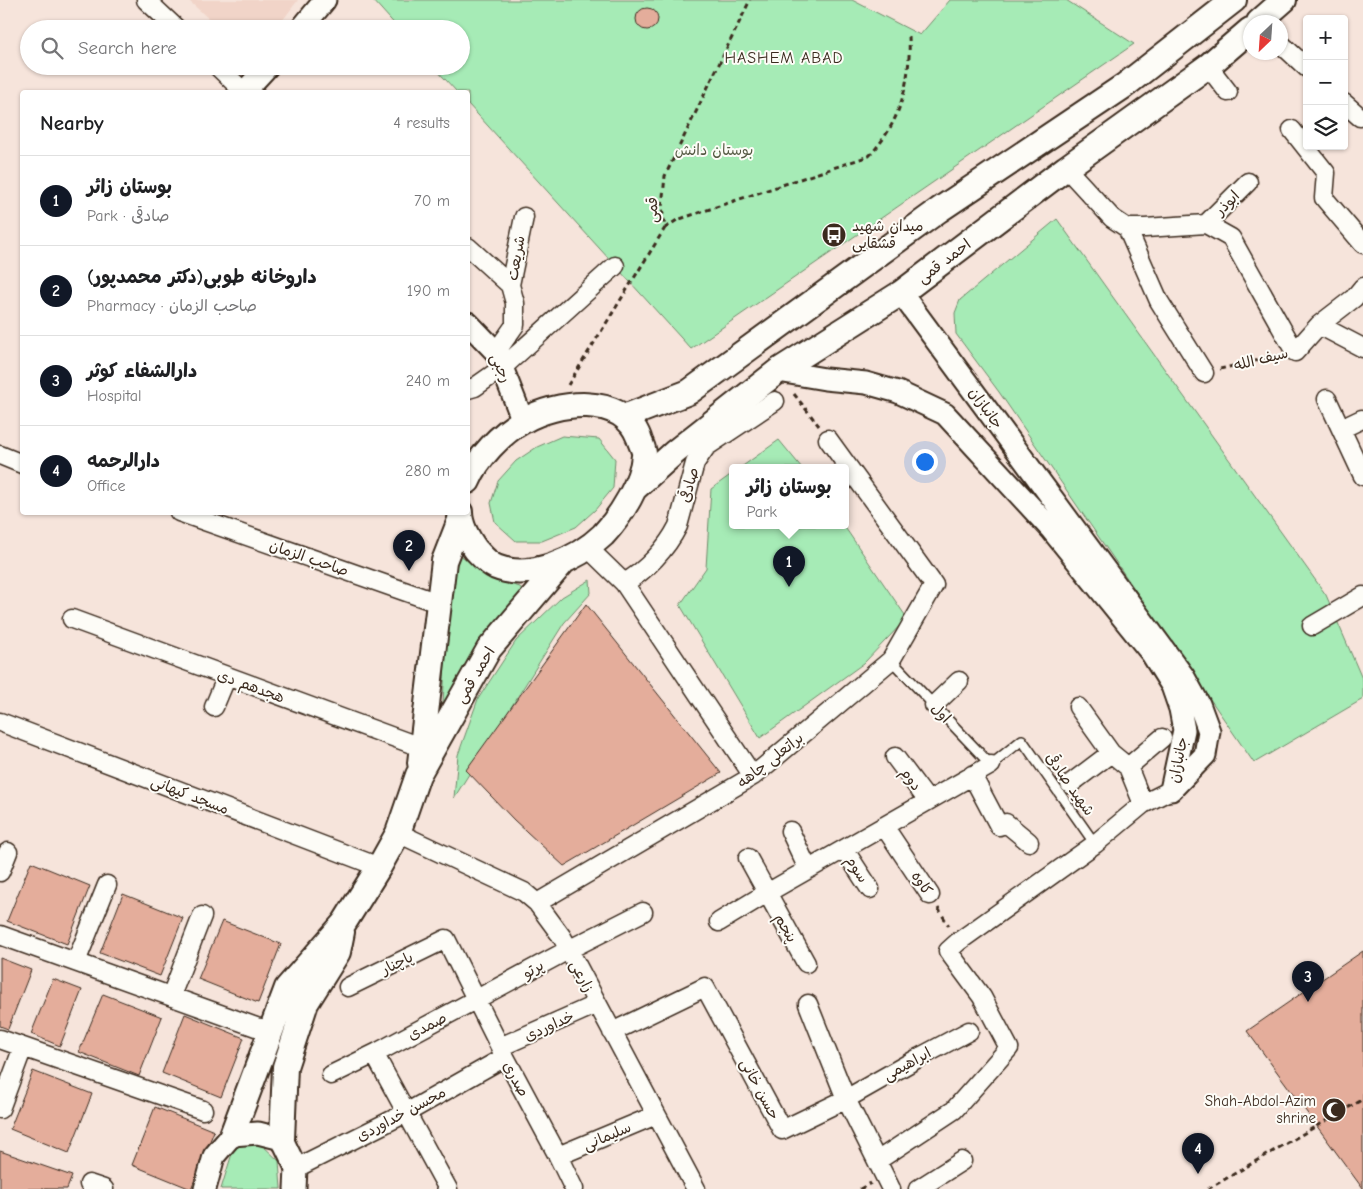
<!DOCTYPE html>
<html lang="en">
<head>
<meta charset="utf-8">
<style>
	body { margin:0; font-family:"Comic Neue","Playpen Sans Arabic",sans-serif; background:#f6f6f6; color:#202124 }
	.controls { position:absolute; right:15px; top:15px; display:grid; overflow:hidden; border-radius:5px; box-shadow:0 1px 4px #0004 }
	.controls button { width:45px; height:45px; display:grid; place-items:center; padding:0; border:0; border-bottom:1px solid #e0e0e0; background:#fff; color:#202124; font:25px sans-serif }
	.compass { position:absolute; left:1243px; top:15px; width:45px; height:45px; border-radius:50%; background:#fff; box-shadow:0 1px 4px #0004; rotate:205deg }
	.you { position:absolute; left:924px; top:461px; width:18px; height:18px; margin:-12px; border:4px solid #fff; border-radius:50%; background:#1a73e8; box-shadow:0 0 0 8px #1a73e833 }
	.badge { display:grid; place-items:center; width:32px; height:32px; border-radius:50%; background:#111827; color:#fff; font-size:16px; font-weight:700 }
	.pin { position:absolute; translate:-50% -41px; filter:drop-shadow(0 1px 2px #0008) }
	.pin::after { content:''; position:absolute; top:26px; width:18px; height:15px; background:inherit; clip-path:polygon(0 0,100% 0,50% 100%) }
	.popup { position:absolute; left:729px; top:464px; width:120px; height:65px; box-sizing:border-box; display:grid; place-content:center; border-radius:5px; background:#fff; filter:drop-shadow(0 1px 4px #0005); font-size:16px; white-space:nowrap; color:#757577 }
	.popup b { font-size:19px; color:#202124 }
	.popup::after { content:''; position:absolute; left:50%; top:100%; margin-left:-10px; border:10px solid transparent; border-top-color:#fff }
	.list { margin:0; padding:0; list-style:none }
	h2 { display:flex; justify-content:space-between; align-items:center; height:65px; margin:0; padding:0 20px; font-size:21px }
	h2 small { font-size:16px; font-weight:400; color:#757577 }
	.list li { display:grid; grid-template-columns:32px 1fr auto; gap:15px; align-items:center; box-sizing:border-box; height:90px; padding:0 20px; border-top:1px solid #e0e0e0 }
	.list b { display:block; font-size:19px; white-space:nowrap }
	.list p { margin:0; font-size:16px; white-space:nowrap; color:#757577 }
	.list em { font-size:16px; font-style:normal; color:#757577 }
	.icon { flex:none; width:28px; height:28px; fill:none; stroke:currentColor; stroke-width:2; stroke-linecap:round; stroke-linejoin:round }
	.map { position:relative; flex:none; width:1363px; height:1189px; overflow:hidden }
	.search { position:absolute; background:#fff; box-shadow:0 1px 4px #0004; left:20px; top:20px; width:450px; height:55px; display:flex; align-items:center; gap:12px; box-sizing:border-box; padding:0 18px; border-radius:28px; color:#757577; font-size:19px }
	.panel { position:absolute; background:#fff; box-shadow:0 1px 4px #0004; left:20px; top:90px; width:450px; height:425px; border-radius:5px }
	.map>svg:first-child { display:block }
</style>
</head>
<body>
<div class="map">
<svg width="1363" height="1189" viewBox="0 0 1363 1189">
	<rect width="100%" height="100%" fill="#f6e4db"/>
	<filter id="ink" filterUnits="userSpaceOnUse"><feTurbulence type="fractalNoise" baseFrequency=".02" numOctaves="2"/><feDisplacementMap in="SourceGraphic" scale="10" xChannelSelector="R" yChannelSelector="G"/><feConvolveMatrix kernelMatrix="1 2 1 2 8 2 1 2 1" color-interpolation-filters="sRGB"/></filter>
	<g filter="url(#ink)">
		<!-- built -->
		<path fill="#f1d4c8" d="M 188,0 L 298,0 L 276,29 L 220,29 Z"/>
		<!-- green -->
		<path fill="#a6ebb6" stroke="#708a6a" d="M 373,0 L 852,0 L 920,35 L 950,0 L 1066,0 L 1134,44 L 691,349 L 468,104 L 468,92 L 457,92 L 433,66 L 461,66 L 461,29 L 399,29 Z
			M 1057,219 L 1326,595 L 1363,681 L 1363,699 L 1254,763 L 999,392 L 956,334 L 955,313 L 960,300 Z
			M 562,436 L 599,439 L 615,459 L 613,488 L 595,510 L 576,527 L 542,541 L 516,541 L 495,522 L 491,503 L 498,481 L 516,461 L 537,447 Z
			M 779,440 L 802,468 L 740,468 Z
			M 733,473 L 733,526 L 844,526 L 907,618 L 864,663 L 760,738 L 680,605 L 706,568 L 711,489 Z
			M 460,555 C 469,560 474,568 482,573 C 494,580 507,583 520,587 L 523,593 L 479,647 L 443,704 C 446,656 444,600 460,555 Z
			M 590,580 L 591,593 L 564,623 L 454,798 L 458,755 L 478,699 L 516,641 L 562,597 Z
			M 260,1143 L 279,1161 L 281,1189 L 221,1189 L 234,1147 Z"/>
		<!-- building -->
		<path fill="#e4ad9b" stroke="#3b2a1e" d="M636 19a11 11 0 1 1 22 0a11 11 0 1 1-22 0Z
			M 586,604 L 721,773 L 564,866 L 514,820 L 466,770 Z
			M 31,862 L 90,886 L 67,944 L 7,921 Z
			M 123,894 L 183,918 L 160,976 L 100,953 Z
			M 222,921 L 281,944 L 258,1003 L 198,979 Z
			M 1363,951 L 1363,1189 L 1247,1031 Z
			M 0,958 L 31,970 L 8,1029 L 0,1026 Z
			M 53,979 L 82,990 L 60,1046 L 31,1034 Z
			M 103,994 L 162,1017 L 139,1076 L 79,1052 Z
			M 185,1014 L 244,1038 L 221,1097 L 162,1073 Z
			M 33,1071 L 92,1094 L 69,1153 L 10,1129 Z
			M 155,1107 L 214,1131 L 191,1189 L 132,1165 Z
			M 0,1151 L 72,1176 L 67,1189 L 0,1189 Z"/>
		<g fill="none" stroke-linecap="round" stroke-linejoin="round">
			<defs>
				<path id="service" d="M 891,660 L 991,765 L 1022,740 L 1095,844"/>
				<path id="minor" d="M 146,0 L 177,29
					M 1280,43 L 1307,68
					M 217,66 L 244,92
					M 1208,66 L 1228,92
					M 1344,103 L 1360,117
					M 1292,130 L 1326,173 L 1324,198 L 1363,244
					M 1066,168 L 1112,218 L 1127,228 L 1145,228 L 1206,224 L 1231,238 L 1295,352 L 1319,325 L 1354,298 L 1363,287
					M 1206,224 L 1248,182
					M 1127,228 L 1159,301 L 1204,373
					M 468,247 L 510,285
					M 1319,325 L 1363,348
					M 496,352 L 515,325 L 515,303 L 510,285 L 524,217
					M 468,389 L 475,387 L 502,368 L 615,266
					M 1327,399 L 1363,476
					M 1341,429 L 1362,419
					M 0,455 L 22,464
					M 179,512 L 438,603
					M 587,547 L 624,583
					M 72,619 L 431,751
					M 1312,626 L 1363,596
					M 934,705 L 959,681
					M 214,707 L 227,676
					M 1078,707 L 1111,753
					M 0,722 L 379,867
					M 895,757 L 928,801
					M 1128,767 L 1143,804
					M 972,775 L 999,826 L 1006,823 L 1029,842
					M 753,776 L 624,583 C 646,571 667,548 678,526 L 695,463 L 706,447 L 775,401
					M 1070,784 L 1111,753 L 1128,767 L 1162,738
					M 884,826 L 930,895
					M 790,831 L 808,869
					M 398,833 L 524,892 L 537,903 L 562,937 L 696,1189
					M 844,849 L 870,889
					M 748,858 L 806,963
					M 0,872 L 8,852
					M 537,903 L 753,776 L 891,660 L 934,585 L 828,439
					M 719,922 L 767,893 L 991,765
					M 0,935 L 256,1027 L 272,1030
					M 76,962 L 107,885
					M 348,987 L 446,939 L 505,1057 L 558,1156 L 574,1189
					M 171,996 L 202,916
					M 808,1004 L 846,1099 L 891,1189
					M 612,1032 L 705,987 L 782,1130 L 846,1099 L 920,1057 L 969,1031
					M 0,1039 L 203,1110
					M 500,1047 L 597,1004
					M 331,1075 L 378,1052
					M 0,1109 L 23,1047
					M 558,1156 L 656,1115
					M 877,1161 L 954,1110 L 1009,1048 L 982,997 L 948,951 L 958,942 L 1095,844 L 1143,804 L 1171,790
					M 296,1168 L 406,1113 L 505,1057
					M 89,1184 L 104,1189
					M 448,1189 L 375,1055 L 378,1052 L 568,950 L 643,912
					M 918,1189 L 962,1161"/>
				<path id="tertiary" d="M 301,29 L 325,0
					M 246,92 L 245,91 L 268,66
					M 468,323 L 496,352 L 523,421
					M 778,371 L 825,379 L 866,383 L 898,392 L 945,414 L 1051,529 L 1152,654 L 1172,686 L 1180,709 L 1184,730 L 1171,790 L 1205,755 L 1209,731 L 1199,704 L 1184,677 L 901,293
					M 205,1189 L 214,1156 L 232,1135 L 258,1133 L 282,1139 L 296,1168 L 295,1189"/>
				<path id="secondary" d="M 1259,22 L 1284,0
					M 624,417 L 689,392 L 939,210 L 1124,86 L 1234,0
					M 635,488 L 675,452 L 778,371 L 901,293 L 1066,168 L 1208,66 L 1250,30
					M 460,512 C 460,526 468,539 476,550 C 482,556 487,563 496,567 C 530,581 578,559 603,535 C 621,516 642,482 644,456 C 645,450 640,443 639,438 C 622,392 556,402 523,421 C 501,433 477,459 468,481
					M 420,763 L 444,561 L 460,520
					M 232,1135 L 287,988 L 344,923 L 379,867 L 398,833 L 418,775 L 489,649 L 564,561
					M 282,1139 L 285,1067 L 306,1003 L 338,952 L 342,932"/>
			</defs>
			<!-- service casing -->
			<use href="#service" stroke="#3b2a1e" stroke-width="12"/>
			<!-- minor casing -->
			<use href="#minor" stroke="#3b2a1e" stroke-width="21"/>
			<!-- tertiary casing -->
			<use href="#tertiary" stroke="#3b2a1e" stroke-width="25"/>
			<!-- secondary casing -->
			<use href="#secondary" stroke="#3b2a1e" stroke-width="28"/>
			<!-- path -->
			<path stroke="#3b2a1e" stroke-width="3" stroke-dasharray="5 4" stroke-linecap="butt" d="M 665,228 L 677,220 L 869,156 C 901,123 911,80 909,36
				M 1220,369 L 1277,356
				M 568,385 L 665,228 L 662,207 L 665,176 L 750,0
				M 794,394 L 819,426
				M 938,908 L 949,926
				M 860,1189 L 871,1183
				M 1208,1189 L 1363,1099"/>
			<!-- service -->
			<use href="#service" stroke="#fdfcf7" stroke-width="9"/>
			<!-- minor -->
			<use href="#minor" stroke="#fdfcf7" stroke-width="18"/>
			<!-- tertiary -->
			<use href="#tertiary" stroke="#fdfcf7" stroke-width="21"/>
			<!-- secondary -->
			<use href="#secondary" stroke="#fdfcf7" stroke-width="24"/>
		</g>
	</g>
	<!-- icons -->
	<defs>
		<symbol id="bus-disc" viewBox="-11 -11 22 22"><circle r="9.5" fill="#3b2a1e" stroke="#fdfcf7"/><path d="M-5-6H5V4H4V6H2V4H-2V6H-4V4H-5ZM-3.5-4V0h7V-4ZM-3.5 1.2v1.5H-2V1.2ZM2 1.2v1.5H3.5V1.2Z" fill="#fff"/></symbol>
		<symbol id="mosque-disc" viewBox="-11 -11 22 22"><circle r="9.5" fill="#3b2a1e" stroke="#fdfcf7"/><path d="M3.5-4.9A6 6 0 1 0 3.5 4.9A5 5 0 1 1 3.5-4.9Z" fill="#fff"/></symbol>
	</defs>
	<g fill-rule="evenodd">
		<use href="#bus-disc" x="820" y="221" width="28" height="28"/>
		<use href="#mosque-disc" x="1320" y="1096" width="28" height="28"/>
	</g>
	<g text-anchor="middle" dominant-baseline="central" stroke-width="4" stroke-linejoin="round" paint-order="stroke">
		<!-- park labels -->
		<g font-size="15" fill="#565a44" stroke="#fdfcf7">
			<text x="714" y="150">بوستان دانش</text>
		</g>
		<!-- street labels -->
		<g font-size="15" fill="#3b2a1e" stroke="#fdfcf7">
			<text transform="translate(1227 203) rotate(-45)">ابوذر</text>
			<text transform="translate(652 210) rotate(-89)">قمی</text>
			<text transform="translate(516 258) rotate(-80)">شریعت</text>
			<text transform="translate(944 261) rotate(-37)">احمد قمی</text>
			<text transform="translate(1261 359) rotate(-14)">سیف الله</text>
			<text transform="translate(501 368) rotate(66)">رجبی</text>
			<text transform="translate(986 408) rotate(54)">جانبازان</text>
			<text transform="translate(689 485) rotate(-74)">صادقی</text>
			<text transform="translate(309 558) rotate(19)">صاحب الزمان</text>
			<text transform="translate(475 675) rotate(-59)">احمد قمی</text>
			<text transform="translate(251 686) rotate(20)">هجدهم دی</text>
			<text transform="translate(941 713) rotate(46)">اول</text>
			<text transform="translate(770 760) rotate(-38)">براتعلی چاهه</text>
			<text transform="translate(1178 760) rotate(-79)">جانبازان</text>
			<text transform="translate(911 779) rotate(53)">دوم</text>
			<text transform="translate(1070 784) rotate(55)">شهید صادقی</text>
			<text transform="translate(190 795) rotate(21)">مسجد کیهانی</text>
			<text transform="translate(857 869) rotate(57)">سوم</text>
			<text transform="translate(922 883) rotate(57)">کاوه</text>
			<text transform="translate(786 928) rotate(61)">پنجم</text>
			<text transform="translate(397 963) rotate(-26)">پاچنار</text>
			<text transform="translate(533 969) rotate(-29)">پرتو</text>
			<text transform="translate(582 976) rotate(62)">زارعی</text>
			<text transform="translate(427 1026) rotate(-28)">صمدی</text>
			<text transform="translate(549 1026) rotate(-24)">خداوردی</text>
			<text transform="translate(907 1064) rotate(-29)">ابراهیمی</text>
			<text transform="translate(516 1079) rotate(62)">صدری</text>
			<text transform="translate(760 1089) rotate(62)">حسن خانی</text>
			<text transform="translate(401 1114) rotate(-28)">محسن خداوردی</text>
			<text transform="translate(607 1136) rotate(-23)">سلیمانی</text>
		</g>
		<!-- poi labels -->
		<g font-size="15" fill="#3b2a1e" stroke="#fdfcf7" text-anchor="start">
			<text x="852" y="226">میدان شهید<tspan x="852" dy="17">قشقایی</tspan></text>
			<text x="1316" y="1101" text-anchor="end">Shah-Abdol-Azim<tspan x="1316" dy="17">shrine</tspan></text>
		</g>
		<!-- neighbourhood labels -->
		<g font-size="16" letter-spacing="1" fill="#3b2a1e" stroke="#fdfcf7">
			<text x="784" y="58">HASHEM ABAD</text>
		</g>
	</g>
</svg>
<div class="controls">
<button>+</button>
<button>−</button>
<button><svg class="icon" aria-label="layers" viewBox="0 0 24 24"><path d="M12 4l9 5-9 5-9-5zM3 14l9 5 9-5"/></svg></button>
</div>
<svg class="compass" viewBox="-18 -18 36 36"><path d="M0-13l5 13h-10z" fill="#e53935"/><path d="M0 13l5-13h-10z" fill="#757577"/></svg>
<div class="you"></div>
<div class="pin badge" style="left:789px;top:587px">1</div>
<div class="popup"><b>بوستان زائر</b>Park</div>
<div class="pin badge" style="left:409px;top:571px">2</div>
<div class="pin badge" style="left:1308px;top:1002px">3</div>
<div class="pin badge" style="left:1198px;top:1174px">4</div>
<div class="search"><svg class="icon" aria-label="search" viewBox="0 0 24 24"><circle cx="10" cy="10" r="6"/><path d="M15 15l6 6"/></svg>Search here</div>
<section class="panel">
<h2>Nearby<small>4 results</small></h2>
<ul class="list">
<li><span class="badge">1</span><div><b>بوستان زائر</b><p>Park · صادقی</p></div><em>70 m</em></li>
<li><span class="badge">2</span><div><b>داروخانه طوبی(دکتر محمدپور)</b><p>Pharmacy · صاحب الزمان</p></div><em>190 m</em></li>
<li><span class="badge">3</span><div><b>دارالشفاء کوثر</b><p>Hospital</p></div><em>240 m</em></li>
<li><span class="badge">4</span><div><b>دارالرحمه</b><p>Office</p></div><em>280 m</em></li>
</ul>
</section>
</div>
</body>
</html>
